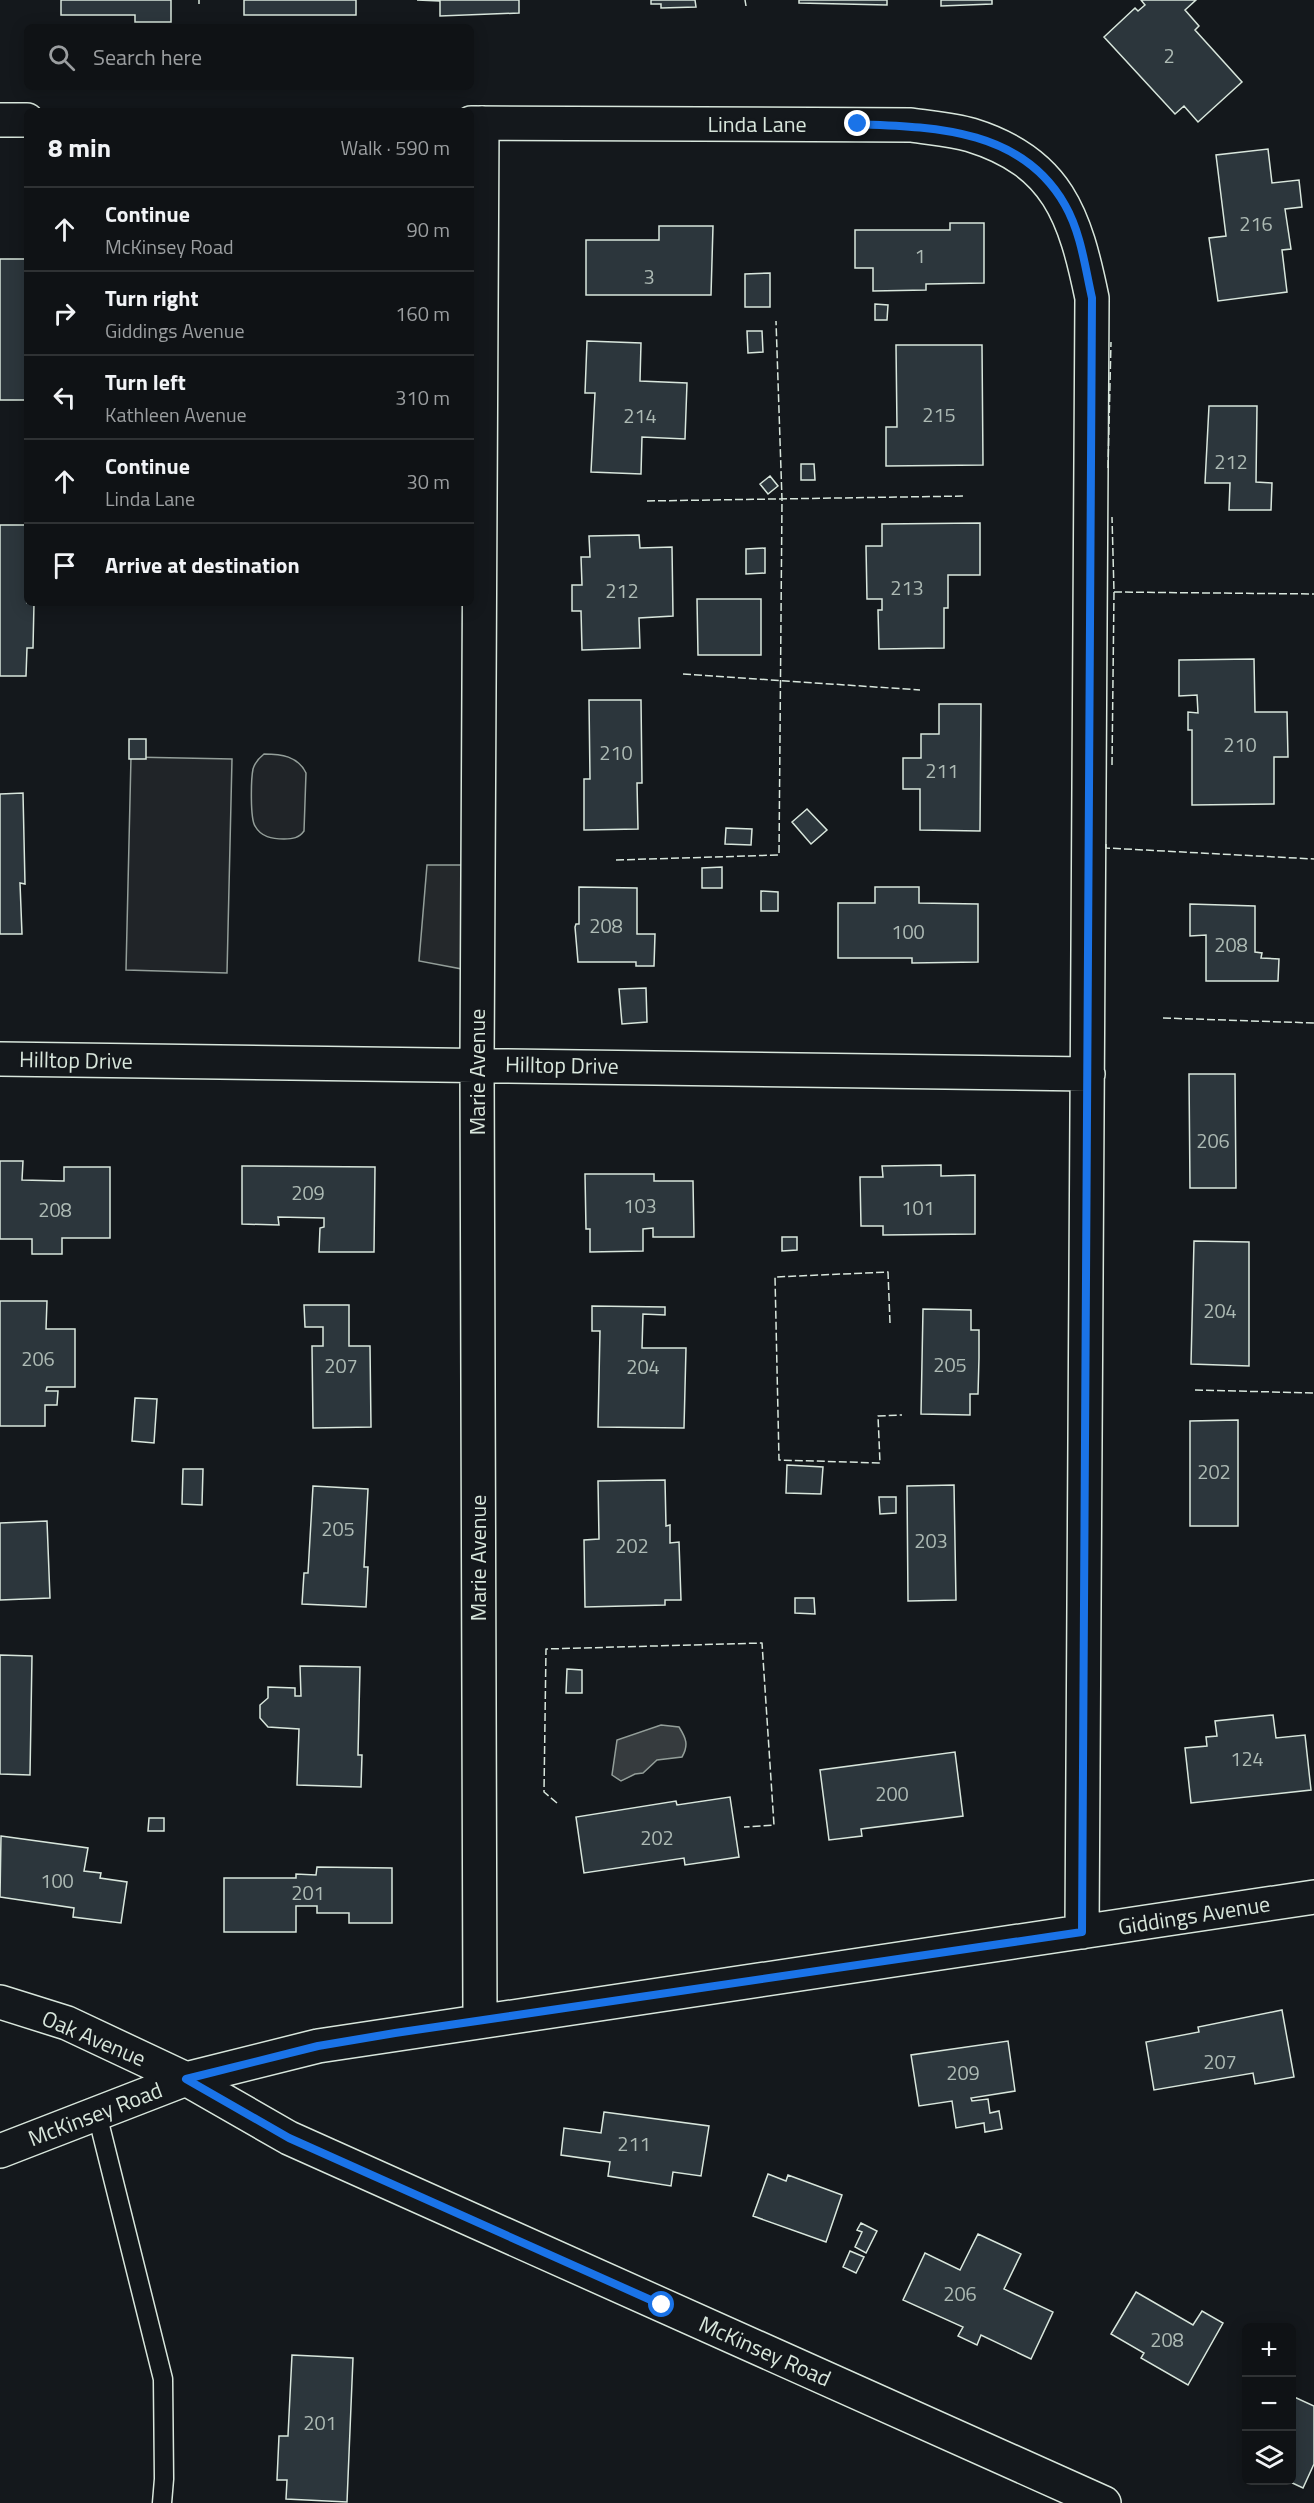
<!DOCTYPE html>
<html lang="en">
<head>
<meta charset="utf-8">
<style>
	body { margin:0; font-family:"Titillium Web",sans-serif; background:#181b1e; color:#f1f3f6 }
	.controls { position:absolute; right:18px; bottom:18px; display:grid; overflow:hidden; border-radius:9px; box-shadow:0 3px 15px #0003 }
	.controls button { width:54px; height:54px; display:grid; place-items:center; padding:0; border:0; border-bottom:2px solid #2f3234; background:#0f1215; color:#f1f3f6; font:30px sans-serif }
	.stop { position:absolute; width:18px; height:18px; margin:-14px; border:4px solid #1a73e8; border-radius:50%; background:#fff }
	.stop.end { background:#1a73e8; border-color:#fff; box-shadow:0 2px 6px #0008 }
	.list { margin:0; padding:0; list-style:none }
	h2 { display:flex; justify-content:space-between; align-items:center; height:78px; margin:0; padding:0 24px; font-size:26px }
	h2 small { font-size:20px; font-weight:400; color:#9b9ea0 }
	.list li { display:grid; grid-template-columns:39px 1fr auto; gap:18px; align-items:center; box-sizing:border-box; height:84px; padding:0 24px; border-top:2px solid #2f3234 }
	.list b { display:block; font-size:22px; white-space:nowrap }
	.list p { margin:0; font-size:20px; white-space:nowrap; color:#9b9ea0 }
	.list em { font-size:20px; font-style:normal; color:#9b9ea0 }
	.icon { flex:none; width:33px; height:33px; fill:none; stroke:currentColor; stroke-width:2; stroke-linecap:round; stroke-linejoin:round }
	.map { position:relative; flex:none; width:1314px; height:2503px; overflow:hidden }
	.search { position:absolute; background:#0f1215; box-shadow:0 3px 15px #0003; left:24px; top:24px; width:450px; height:66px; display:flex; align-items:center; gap:15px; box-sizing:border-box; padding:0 21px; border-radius:9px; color:#9b9ea0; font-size:22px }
	.panel { position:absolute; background:#0f1215; box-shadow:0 3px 15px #0003; left:24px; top:108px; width:450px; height:498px; border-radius:9px }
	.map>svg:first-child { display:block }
</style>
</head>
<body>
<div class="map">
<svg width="1314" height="2503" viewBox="0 0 1314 2503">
	<rect width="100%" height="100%" fill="#14181c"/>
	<!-- green -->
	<path fill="#202428" stroke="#939e99" stroke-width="1.5" d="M 264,754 C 281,754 298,756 306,773 L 304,831 C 299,838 293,839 284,839 C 272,839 261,837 255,826 C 250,818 251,779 253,769 C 255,762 259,758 264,754 Z
		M 131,757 L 232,759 L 227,973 L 126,970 Z"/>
	<!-- parking -->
	<path fill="#24282b" stroke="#939e99" stroke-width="1.5" d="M 427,865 L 463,865 L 462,969 L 419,961 Z"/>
	<!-- water -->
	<path fill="#363b3e" stroke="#939e99" stroke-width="1.5" d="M 661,1725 L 679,1727 C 686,1738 689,1745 682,1757 L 657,1760 L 643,1773 L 635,1774 L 621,1781 L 612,1775 L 617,1740 Z"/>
	<!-- building -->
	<path fill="#2c363c" stroke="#d8e6dc" stroke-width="1.5" d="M 61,0 L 171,0 L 171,22 L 135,22 L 135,15 L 61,15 Z
		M 244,0 L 356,0 L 356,15 L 244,15 Z
		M 417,0 L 519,0 L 519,13 L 440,16 L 440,1 Z
		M 651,0 L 695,0 L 696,7 L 661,8 L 661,4 L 651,4 Z
		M 799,0 L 887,0 L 887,5 L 799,3 Z
		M 941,0 L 992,0 L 992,4 L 941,6 Z
		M 1141,0 L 1196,0 L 1185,10 L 1199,26 L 1195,30 L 1242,82 L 1198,122 L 1184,106 L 1175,114 L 1104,37 L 1135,8 L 1138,11 L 1145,5 Z
		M 1268,149 L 1272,183 L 1299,180 L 1302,207 L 1285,209 L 1291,249 L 1282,250 L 1287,292 L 1218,301 L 1209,238 L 1226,236 L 1216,155 Z
		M 950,223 L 984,223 L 984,283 L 926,284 L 926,290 L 873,291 L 873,268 L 855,268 L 855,230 L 950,230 Z
		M 659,226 L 713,226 L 711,295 L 586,295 L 586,240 L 659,240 Z
		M 0,259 L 27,259 L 27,400 L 0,400 Z
		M 770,273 L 770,307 L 745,307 L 745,274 Z
		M 875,304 L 888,305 L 887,320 L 875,320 Z
		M 747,331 L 762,331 L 763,352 L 748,353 Z
		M 587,341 L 641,343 L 640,381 L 687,383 L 685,439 L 642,437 L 641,474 L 591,472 L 595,393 L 585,393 Z
		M 896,345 L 982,345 L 983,465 L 886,466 L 886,427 L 897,427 Z
		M 1209,406 L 1257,406 L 1256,482 L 1272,483 L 1271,510 L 1229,510 L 1230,483 L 1205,483 Z
		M 801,464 L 814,464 L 815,480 L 801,480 Z
		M 770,476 L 778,486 L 768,494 L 760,484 Z
		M 980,523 L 980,575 L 948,575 L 948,608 L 944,608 L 944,648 L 879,649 L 878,610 L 882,610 L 882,599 L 867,599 L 866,546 L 882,546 L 882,524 Z
		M 0,525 L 27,525 L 27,603 L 34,603 L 33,648 L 27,648 L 26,676 L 0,676 Z
		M 639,535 L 640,548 L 672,547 L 673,616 L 639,618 L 640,648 L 582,650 L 581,611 L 572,611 L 572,585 L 582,585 L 581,557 L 590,557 L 589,536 Z
		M 765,548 L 765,573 L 746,574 L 746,549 Z
		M 697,599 L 761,599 L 761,655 L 698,655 Z
		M 1254,659 L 1255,712 L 1287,712 L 1288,757 L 1274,757 L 1274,804 L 1192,805 L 1192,730 L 1188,730 L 1188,712 L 1198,713 L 1197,695 L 1179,696 L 1179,660 Z
		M 589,700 L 641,700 L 642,783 L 637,783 L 638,829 L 584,830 L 584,779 L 590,779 Z
		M 939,704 L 981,704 L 980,831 L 920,830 L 920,789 L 903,789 L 903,758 L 921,758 L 921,734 L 939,734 Z
		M 129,739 L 146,739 L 146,759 L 129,759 Z
		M 23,793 L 25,884 L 20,883 L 22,934 L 0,934 L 0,794 Z
		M 807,809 L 827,830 L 811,844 L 792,822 Z
		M 726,828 L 752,829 L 751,845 L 725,844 Z
		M 722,867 L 722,888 L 702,888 L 702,868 Z
		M 579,887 L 637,888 L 637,934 L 655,934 L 654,966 L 636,966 L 636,962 L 578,962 L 575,927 L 576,924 L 579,924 Z
		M 875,887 L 919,887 L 919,903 L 978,904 L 978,962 L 912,963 L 912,958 L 838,958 L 838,903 L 875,903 Z
		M 761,891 L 778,892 L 778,911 L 761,911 Z
		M 1190,904 L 1255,906 L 1255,952 L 1262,953 L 1261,958 L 1279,959 L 1278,981 L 1206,981 L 1206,935 L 1190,936 Z
		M 646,988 L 647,1022 L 622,1024 L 619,989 Z
		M 1189,1074 L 1235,1074 L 1236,1188 L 1190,1188 Z
		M 0,1161 L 23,1161 L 22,1180 L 64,1181 L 64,1167 L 110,1167 L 110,1238 L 62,1238 L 62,1254 L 32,1254 L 32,1239 L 0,1239 Z
		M 941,1165 L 941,1176 L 975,1175 L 975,1234 L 883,1235 L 883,1226 L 861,1226 L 860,1177 L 883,1177 L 882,1166 Z
		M 242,1166 L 375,1167 L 374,1252 L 319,1252 L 320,1228 L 324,1227 L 324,1218 L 278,1217 L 279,1225 L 242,1224 Z
		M 585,1174 L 654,1174 L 654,1181 L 693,1181 L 694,1237 L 653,1237 L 653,1228 L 643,1229 L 643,1251 L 590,1252 L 590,1229 L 586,1229 Z
		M 782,1237 L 797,1237 L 797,1250 L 782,1251 Z
		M 1194,1241 L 1249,1242 L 1249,1366 L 1191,1364 Z
		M 0,1301 L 47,1301 L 46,1329 L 75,1329 L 75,1387 L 47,1387 L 46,1391 L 58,1391 L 57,1405 L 45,1405 L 45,1426 L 0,1426 Z
		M 304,1305 L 349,1305 L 349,1346 L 370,1346 L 371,1427 L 313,1428 L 312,1346 L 323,1346 L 323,1327 L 305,1327 Z
		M 592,1306 L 665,1307 L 665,1315 L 643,1314 L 642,1348 L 686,1348 L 684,1428 L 598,1427 L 600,1331 L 592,1331 Z
		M 923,1309 L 971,1310 L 971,1330 L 979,1330 L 979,1358 L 978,1394 L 970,1394 L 970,1415 L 921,1414 Z
		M 135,1398 L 157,1399 L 154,1443 L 132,1441 Z
		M 1238,1420 L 1238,1526 L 1190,1526 L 1190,1421 Z
		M 787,1465 L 823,1467 L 821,1494 L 786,1493 Z
		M 183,1469 L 203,1469 L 202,1505 L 182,1504 Z
		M 665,1480 L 666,1526 L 670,1525 L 670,1543 L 679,1542 L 681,1600 L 665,1600 L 665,1605 L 585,1607 L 584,1540 L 599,1539 L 598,1481 Z
		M 954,1485 L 956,1600 L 908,1601 L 907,1486 Z
		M 313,1486 L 368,1489 L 364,1567 L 368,1567 L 366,1607 L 302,1604 L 304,1573 L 308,1573 Z
		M 879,1497 L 896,1497 L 896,1513 L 880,1514 Z
		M 47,1521 L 50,1598 L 0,1600 L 0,1523 Z
		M 795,1598 L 814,1598 L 815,1614 L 795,1613 Z
		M 0,1655 L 32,1656 L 30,1775 L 0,1774 Z
		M 300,1666 L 360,1667 L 358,1755 L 362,1755 L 361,1787 L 297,1785 L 299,1729 L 268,1727 L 260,1718 L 260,1705 L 268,1698 L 268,1687 L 295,1688 L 295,1696 L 301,1696 Z
		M 567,1669 L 582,1670 L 582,1693 L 566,1693 Z
		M 1273,1715 L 1276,1738 L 1305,1735 L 1311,1790 L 1191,1803 L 1185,1748 L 1207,1746 L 1206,1737 L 1217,1736 L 1215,1721 Z
		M 955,1752 L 963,1816 L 861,1829 L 862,1836 L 829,1840 L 820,1770 Z
		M 730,1797 L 739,1857 L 685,1865 L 684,1858 L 584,1873 L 576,1817 L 676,1801 L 677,1805 Z
		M 149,1818 L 164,1818 L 164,1831 L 148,1831 Z
		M 1,1836 L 88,1848 L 84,1871 L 101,1873 L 100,1878 L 127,1882 L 121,1923 L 73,1917 L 74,1908 L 0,1897 Z
		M 317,1867 L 392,1868 L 392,1923 L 349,1923 L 349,1913 L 317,1913 L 317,1906 L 296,1906 L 296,1932 L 224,1932 L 224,1878 L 296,1878 L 296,1874 L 316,1875 Z
		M 1282,2010 L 1294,2077 L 1255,2084 L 1253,2073 L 1154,2090 L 1146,2042 L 1199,2032 L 1198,2027 Z
		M 1008,2041 L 1015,2091 L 971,2098 L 972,2101 L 988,2099 L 990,2113 L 999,2111 L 1002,2129 L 985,2132 L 984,2123 L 956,2128 L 952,2101 L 919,2106 L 911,2055 Z
		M 604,2112 L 709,2126 L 701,2176 L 673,2172 L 671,2186 L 608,2176 L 610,2162 L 561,2155 L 564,2128 L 601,2133 Z
		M 768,2174 L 786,2181 L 788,2175 L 842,2195 L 826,2242 L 753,2216 Z
		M 861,2223 L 877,2231 L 866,2253 L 855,2247 L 862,2232 L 857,2230 Z
		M 978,2234 L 1021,2254 L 1004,2289 L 1053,2312 L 1031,2359 L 981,2335 L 977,2345 L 958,2336 L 963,2327 L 903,2300 L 925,2253 L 960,2270 Z
		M 850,2251 L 864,2257 L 856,2273 L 843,2267 Z
		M 1136,2292 L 1193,2325 L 1202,2311 L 1223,2323 L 1188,2385 L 1141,2358 L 1144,2353 L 1111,2334 Z
		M 292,2355 L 353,2358 L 347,2502 L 286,2499 L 287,2480 L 277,2480 L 279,2436 L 288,2436 Z
		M 1292,2396 L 1314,2406 L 1314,2464 L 1303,2488 L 1286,2480 L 1292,2480 Z"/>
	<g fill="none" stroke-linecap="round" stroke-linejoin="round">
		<defs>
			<path id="lane" d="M 97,2114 L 163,2379 L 164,2479 L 162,2503"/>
			<path id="street" d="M 0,120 L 27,120
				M 471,123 L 911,125 C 931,128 952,129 971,135 C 1058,162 1075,216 1092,298 L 1082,1932
				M 0,1059 L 1088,1074
				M 0,2002 L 67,2023 L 186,2079 L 289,2138 L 1104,2503
				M 480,2021 L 477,1064 L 482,123
				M 0,2151 L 186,2079 L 318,2046 L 1314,1897"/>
		</defs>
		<!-- lane casing -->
		<use href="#lane" stroke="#d8e6dc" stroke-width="21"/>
		<!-- street casing -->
		<use href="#street" stroke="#d8e6dc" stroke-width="36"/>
		<!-- lane -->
		<use href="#lane" stroke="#14181c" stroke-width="18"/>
		<!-- street -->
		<use href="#street" stroke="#14181c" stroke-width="33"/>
		<!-- fence -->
		<path stroke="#d8e6dc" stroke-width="1.5" stroke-dasharray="8 3" stroke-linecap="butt" d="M 745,0 L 746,6
			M 199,4 L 199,0
			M 1108,468 L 1111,342
			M 647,501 L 965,496
			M 1114,592 L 1314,594
			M 683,674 L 920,690
			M 1112,765 L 1114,592 L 1112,517
			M 1106,844 L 1106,848 L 1314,859
			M 616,860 L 779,855 L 782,500 L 776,321
			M 1163,1018 L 1314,1023
			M 890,1323 L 888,1272 L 775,1277 L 779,1460 L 880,1463 L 878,1416 L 902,1415
			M 1195,1390 L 1314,1393
			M 557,1803 L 544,1792 L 546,1649 L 762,1643 L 774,1825 L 744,1827"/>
	</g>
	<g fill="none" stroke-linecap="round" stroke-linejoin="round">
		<!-- route -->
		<path stroke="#1a73e8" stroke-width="8" d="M 662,2305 L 289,2138 L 186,2079 L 318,2046 L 395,2033 L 1082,1932 L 1092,298 C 1085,267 1081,233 1065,205 C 1022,129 935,127 858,124"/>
	</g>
	<g text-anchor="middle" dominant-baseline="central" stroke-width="4.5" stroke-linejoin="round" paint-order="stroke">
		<!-- number labels -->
		<g font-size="20" fill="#adbab4">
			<text x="1169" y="55">2</text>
			<text x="1256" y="223">216</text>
			<text x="920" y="255">1</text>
			<text x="649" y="276">3</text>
			<text x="939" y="414">215</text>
			<text x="640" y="415">214</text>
			<text x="1231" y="461">212</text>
			<text x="907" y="587">213</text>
			<text x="622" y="590">212</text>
			<text x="1240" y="744">210</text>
			<text x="616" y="752">210</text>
			<text x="942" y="770">211</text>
			<text x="606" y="925">208</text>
			<text x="908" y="931">100</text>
			<text x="1231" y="944">208</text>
			<text x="1213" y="1140">206</text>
			<text x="308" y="1192">209</text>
			<text x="640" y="1205">103</text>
			<text x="918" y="1207">101</text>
			<text x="55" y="1209">208</text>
			<text x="1220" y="1310">204</text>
			<text x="38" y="1358">206</text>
			<text x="950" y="1364">205</text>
			<text x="341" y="1365">207</text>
			<text x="643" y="1366">204</text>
			<text x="1214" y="1471">202</text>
			<text x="338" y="1528">205</text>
			<text x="931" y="1540">203</text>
			<text x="632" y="1545">202</text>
			<text x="1247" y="1758">124</text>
			<text x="892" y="1793">200</text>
			<text x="657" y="1837">202</text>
			<text x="57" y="1880">100</text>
			<text x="308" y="1892">201</text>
			<text x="1220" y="2061">207</text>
			<text x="963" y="2072">209</text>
			<text x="634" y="2143">211</text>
			<text x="960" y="2293">206</text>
			<text x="1167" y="2339">208</text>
			<text x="320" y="2422">201</text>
		</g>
		<!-- street labels -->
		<g font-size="22" fill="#d8e6dc" stroke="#14181c">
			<text x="757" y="124">Linda Lane</text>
			<text transform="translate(76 1060) rotate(1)">Hilltop Drive</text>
			<text transform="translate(562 1065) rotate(1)">Hilltop Drive</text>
			<text transform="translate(477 1072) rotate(-90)">Marie Avenue</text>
			<text transform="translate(478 1558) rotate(-90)">Marie Avenue</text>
			<text transform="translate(1194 1915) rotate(-9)">Giddings Avenue</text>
			<text transform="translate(94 2038) rotate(23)">Oak Avenue</text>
			<text transform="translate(95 2114) rotate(-21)">McKinsey Road</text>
			<text transform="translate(765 2351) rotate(24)">McKinsey Road</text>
		</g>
	</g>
</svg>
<div class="controls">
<button>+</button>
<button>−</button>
<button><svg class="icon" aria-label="layers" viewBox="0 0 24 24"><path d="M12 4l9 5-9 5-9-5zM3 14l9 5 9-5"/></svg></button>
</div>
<div class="stop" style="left:662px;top:2305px"></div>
<div class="stop end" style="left:858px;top:124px"></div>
<div class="search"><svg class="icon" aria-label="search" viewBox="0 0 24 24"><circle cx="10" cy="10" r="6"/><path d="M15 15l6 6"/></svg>Search here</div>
<section class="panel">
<h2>8 min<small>Walk · 590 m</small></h2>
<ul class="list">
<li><svg class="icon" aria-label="ahead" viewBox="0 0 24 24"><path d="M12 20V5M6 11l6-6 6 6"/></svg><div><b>Continue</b><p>McKinsey Road</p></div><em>90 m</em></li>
<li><svg class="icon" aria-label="right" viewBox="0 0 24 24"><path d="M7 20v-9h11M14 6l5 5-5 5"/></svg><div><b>Turn right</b><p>Giddings Avenue</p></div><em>160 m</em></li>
<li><svg class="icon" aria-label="left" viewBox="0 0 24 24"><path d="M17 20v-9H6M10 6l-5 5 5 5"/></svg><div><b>Turn left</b><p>Kathleen Avenue</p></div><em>310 m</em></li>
<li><svg class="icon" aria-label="ahead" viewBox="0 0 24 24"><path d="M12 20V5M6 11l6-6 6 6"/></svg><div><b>Continue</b><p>Linda Lane</p></div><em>30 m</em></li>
<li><svg class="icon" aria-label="arrive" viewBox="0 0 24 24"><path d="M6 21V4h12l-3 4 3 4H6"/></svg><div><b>Arrive at destination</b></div></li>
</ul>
</section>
</div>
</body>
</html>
